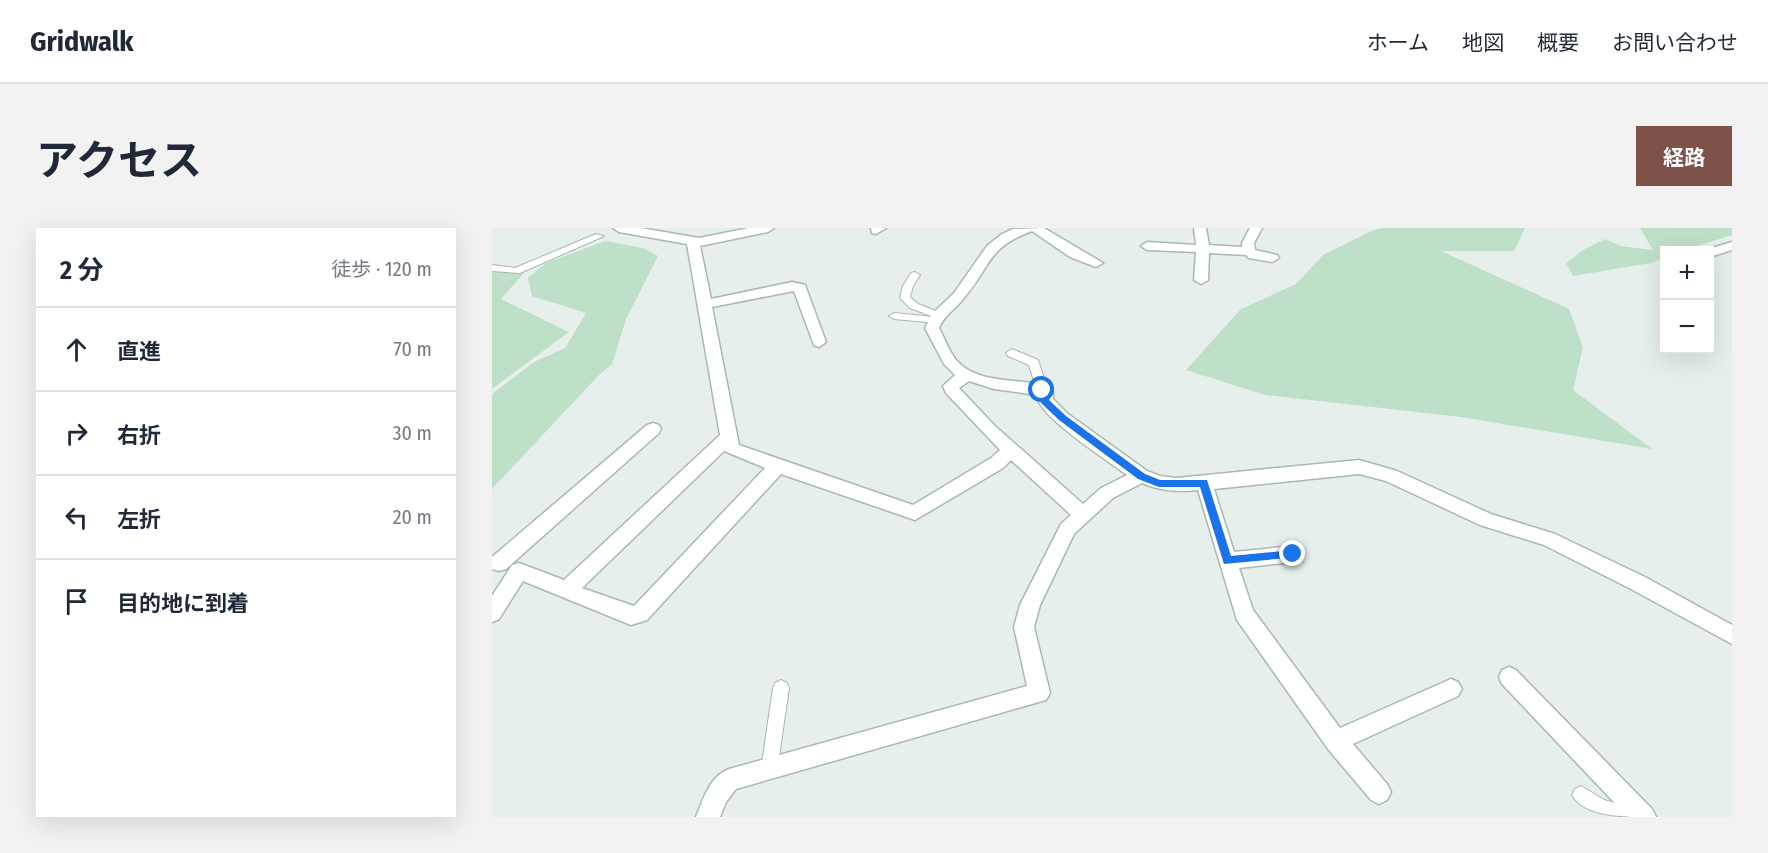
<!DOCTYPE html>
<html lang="ja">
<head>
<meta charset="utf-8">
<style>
	body { margin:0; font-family:"Fira Sans Condensed","Noto Sans JP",sans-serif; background:#f2f2f3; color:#1f2937 }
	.controls { position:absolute; right:18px; top:18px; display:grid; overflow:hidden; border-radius:0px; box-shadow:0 6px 24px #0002 }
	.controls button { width:54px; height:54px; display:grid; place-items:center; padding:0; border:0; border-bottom:2px solid #e0e1e3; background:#fff; color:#1f2937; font:30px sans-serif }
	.stop { position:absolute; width:18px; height:18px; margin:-14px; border:4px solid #1a73e8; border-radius:50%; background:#fff }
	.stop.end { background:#1a73e8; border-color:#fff; box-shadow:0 2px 6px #0008 }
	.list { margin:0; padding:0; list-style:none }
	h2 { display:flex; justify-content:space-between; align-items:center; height:78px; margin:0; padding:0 24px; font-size:26px }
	h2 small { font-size:20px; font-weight:400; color:#747a83 }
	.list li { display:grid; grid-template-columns:39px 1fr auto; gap:18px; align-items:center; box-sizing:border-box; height:84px; padding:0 24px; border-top:2px solid #e0e1e3 }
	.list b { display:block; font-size:22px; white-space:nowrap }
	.list em { font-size:20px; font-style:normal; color:#747a83 }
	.icon { flex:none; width:33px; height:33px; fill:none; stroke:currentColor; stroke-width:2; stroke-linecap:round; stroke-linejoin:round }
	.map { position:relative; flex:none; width:1240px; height:589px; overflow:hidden; border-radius:0px }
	header { display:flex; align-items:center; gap:36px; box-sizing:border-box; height:84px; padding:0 30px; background:#fff; border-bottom:2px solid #e0e1e3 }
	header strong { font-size:28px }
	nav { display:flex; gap:33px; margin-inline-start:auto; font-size:21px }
	.intro { display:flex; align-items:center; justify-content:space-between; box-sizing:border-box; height:144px; padding:0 36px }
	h1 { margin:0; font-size:42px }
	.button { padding:15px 27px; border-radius:0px; background:#7f5249; color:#fff; font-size:21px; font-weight:700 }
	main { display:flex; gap:36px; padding:0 36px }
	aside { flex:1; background:#fff; border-radius:0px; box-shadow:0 6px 24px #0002 }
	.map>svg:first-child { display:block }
</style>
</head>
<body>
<header>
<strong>Gridwalk</strong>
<nav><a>ホーム</a><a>地図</a><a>概要</a><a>お問い合わせ</a></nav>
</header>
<div class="intro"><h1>アクセス</h1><a class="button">経路</a></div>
<main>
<aside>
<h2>2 分<small>徒歩 · 120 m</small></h2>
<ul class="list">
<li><svg class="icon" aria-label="ahead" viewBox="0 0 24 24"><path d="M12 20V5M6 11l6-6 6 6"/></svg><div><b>直進</b></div><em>70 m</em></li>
<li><svg class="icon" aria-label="right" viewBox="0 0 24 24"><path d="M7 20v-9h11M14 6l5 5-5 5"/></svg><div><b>右折</b></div><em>30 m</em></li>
<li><svg class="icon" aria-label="left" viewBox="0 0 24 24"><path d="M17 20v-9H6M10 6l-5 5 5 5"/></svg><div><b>左折</b></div><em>20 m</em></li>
<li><svg class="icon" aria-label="arrive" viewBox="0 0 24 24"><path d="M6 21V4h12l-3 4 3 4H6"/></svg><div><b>目的地に到着</b></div></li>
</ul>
</aside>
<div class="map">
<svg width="1240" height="589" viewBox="0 0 1240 589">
	<rect width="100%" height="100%" fill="#e6efeb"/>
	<!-- green -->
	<path fill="#bfe0c8" d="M 890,0 L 1033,0 L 1022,23 L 949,23 L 1077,81 L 1091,119 L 1081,162 L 1160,221 L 969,189 L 773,167 L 694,142 L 749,81 L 804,56 L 831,27 L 879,3 Z
		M 1148,0 L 1240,0 L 1240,7 L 1193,22 L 1172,22 L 1172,30 L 1159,35 L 1081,48 L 1074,35 L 1091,22 L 1113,11 L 1128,18 L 1161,22 Z
		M 113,13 L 151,20 L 166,28 L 134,91 L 120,136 L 106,148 L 0,261 L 0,166 L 42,134 L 73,120 L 94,85 L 40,68 L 36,50 L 54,35 Z
		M 0,42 L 32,45 L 9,71 L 77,104 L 0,161 Z"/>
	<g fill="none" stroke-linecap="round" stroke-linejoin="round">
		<defs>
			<path id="service" d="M 104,6 L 112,8 L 28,45 L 0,43 L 0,37 L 23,40 Z
				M 423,44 L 428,47 L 421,58 L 418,69 L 426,76 L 449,85 L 450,87 L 445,90 L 447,93 L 446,95 L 402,91 L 397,88 L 402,85 L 442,89 L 418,80 L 408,70 L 411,58 L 419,45 Z
				M 520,121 L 546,132 L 556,162 L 554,165 L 546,165 L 537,137 L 516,128 L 514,125 Z
				M 289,452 L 295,455 L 297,460 L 285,542 L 283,548 L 277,550 L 271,548 L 269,542 L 281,460 L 283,455 Z
				M 1089,558 L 1112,572 L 1154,583 L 1157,589 C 1133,589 1092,589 1080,567 L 1083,561 Z"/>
			<path id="minor" d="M 121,0 L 149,0 L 207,10 L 257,0 L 282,0 L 276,4 L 208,18 L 219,71 L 300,54 L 313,57 L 334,114 L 327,119 L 322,117 L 302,63 L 220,79 L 247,217 L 421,277 L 499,230 L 508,222 L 454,165 L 451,158 L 463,147 L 452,136 L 433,100 L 440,86 L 462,65 L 495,18 L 510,6 L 521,1 L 552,0 L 611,35 L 604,39 L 578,29 L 540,3 C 493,21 500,38 471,71 C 463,82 452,87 447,100 C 453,111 457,124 465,133 C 487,157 528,150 555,158 L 561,165 L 561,171 L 576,186 L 655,243 L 668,248 L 685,250 L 867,232 L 905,243 L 999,286 L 1063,306 L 1153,349 L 1240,397 L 1240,416 L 1139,361 L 1052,317 L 988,297 L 894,253 L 867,246 L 722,261 L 742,324 L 801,318 L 808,320 L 810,326 L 808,332 L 801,334 L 747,340 L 761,382 L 848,500 L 959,451 L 966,454 L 970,461 L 966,468 L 861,516 L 895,556 L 899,564 L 895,572 L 887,576 L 879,572 L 836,521 L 745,392 L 706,262 C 685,264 669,263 650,255 L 621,270 L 582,306 L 548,377 L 542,399 L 558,465 L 554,472 L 244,561 L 234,574 L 228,589 L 204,589 C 212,570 217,549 237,541 L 535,458 L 522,399 L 528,377 L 569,296 L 579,287 L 519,232 L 511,240 L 423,292 L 289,246 L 155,392 L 139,397 L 31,353 L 7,391 L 0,394 L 0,368 L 20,337 L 27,335 L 72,352 L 228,207 L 195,16 L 127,4 ZM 477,153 L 502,161 L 545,167 C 545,188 617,233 635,247 L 609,260 L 591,276 L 503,198 L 467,160 ZM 232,223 L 273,240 L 142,378 L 90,360 Z
				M 379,0 L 394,0 L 384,6 L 380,5 Z
				M 702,0 L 714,0 L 717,17 L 750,19 L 750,15 L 758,0 L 770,0 L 762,15 L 763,22 L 785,27 L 787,30 L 780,34 L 757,30 L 754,27 L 717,25 L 716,52 L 709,56 L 702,52 L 704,24 L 655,22 L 649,18 L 655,14 L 704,17 Z
				M 1240,14 L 1240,22 L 1218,29 L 1218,22 L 1213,22 Z
				M 161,195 L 167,197 L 169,201 L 167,205 L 14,341 L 7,343 L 0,341 L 0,329 L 155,197 Z
				M 1017,439 L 1024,442 L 1160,581 L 1164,589 L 1136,589 L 1010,456 L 1007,449 L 1010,442 Z"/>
		</defs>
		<!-- service casing -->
		<use href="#service" stroke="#a8b8b2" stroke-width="2"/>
		<!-- minor casing -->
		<use href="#minor" stroke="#a8b8b2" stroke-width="3"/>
		<!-- service -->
		<use href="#service" fill="#fff" fill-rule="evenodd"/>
		<!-- minor -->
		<use href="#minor" fill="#fff" fill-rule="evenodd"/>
	</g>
	<!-- route -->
	<path fill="#1a73e8" d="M 547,160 L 553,160 L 556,163 L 557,172 L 574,188 L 653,246 L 668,252 L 715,252 L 739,328 L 801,322 L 806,326 L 805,329 L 732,336 L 708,259 L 667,259 L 646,251 L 567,192 L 549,175 Z"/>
</svg>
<div class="controls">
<button>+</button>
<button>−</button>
</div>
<div class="stop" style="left:550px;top:162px"></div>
<div class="stop end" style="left:801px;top:326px"></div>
</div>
</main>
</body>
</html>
